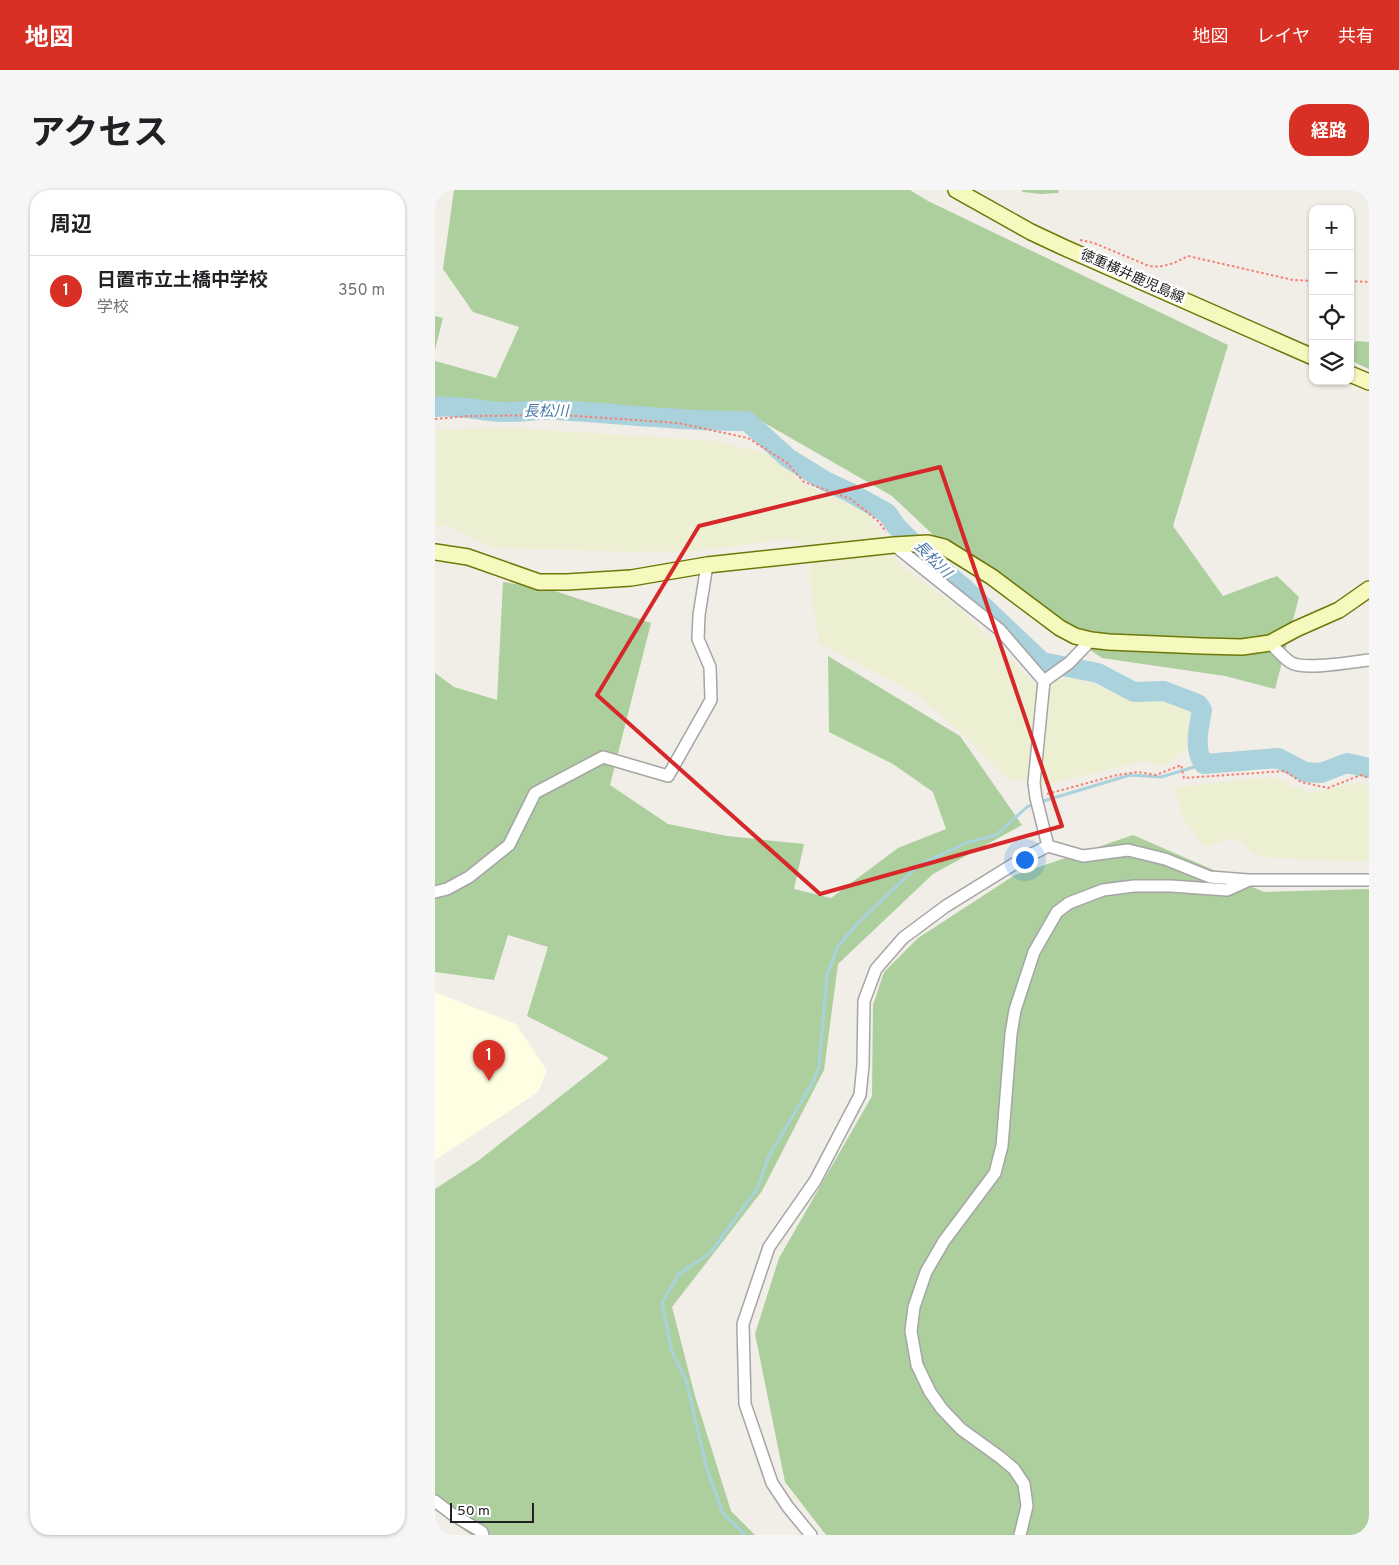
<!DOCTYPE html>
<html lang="ja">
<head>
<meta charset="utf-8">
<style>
	body { margin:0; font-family:Overpass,"Noto Sans JP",sans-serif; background:#f6f6f6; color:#202124 }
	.controls { position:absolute; right:15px; top:15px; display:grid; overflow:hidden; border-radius:10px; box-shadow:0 1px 4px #0004 }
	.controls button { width:45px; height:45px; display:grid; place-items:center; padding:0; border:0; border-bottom:1px solid #e0e0e0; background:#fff; color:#202124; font:25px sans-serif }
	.scale { position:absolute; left:15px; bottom:12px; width:84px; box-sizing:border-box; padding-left:5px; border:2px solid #212121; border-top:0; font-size:14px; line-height:18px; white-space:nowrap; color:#212121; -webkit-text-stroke:4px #fff; paint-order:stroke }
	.you { position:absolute; left:589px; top:669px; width:18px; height:18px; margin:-12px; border:4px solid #fff; border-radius:50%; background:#1a73e8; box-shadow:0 0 0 8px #1a73e833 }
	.badge { display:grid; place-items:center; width:32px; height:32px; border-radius:50%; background:#d93025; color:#fff; font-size:16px; font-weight:700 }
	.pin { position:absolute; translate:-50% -41px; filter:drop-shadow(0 1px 2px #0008) }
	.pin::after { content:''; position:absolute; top:26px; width:18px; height:15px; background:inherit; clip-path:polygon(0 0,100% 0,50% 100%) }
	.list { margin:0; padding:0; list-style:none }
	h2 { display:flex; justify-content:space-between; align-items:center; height:65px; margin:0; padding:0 20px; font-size:21px }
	h2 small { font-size:16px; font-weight:400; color:#757577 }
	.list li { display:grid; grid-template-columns:32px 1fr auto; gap:15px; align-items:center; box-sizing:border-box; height:70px; padding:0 20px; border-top:1px solid #e0e0e0 }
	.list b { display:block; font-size:19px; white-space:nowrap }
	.list p { margin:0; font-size:16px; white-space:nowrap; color:#757577 }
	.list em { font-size:16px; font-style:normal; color:#757577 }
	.icon { flex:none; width:28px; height:28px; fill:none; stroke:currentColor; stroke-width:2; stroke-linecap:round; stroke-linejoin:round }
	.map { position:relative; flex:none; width:934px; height:1345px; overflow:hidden; border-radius:20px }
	header { display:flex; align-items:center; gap:30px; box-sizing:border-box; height:70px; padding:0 25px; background:#d93025; color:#fff }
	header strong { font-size:24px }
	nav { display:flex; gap:28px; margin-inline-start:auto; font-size:18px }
	.intro { display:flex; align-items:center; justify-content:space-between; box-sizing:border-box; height:120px; padding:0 30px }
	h1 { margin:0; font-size:35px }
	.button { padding:12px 22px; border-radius:20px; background:#d93025; color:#fff; font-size:18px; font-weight:700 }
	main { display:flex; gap:30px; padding:0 30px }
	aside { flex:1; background:#fff; border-radius:20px; box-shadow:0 1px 4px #0004 }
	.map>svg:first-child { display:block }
</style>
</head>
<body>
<header>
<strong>地図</strong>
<nav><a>地図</a><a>レイヤ</a><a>共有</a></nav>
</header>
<div class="intro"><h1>アクセス</h1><a class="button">経路</a></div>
<main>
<aside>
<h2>周辺<small></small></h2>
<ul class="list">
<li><span class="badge">1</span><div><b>日置市立土橋中学校</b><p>学校</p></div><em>350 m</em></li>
</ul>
</aside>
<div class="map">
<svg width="934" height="1345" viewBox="0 0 934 1345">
	<rect width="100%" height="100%" fill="#f1eee7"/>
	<!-- education -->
	<path fill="#fefee3" d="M 0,802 L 81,834 L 112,881 L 103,902 L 0,970 Z"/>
	<!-- farmland -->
	<path fill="#edefd3" d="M 76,238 L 281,251 L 342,267 L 368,294 L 431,322 L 468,378 L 526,419 L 600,495 L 638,487 L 699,508 L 727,506 L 758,521 L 755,555 L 730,576 L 710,571 L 608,595 L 572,588 L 529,545 L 481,504 L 384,453 L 374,386 L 377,355 L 351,349 L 262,361 L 201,362 L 60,358 L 15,337 L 0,335 L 0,240 Z
		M 837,587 L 874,603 L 923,593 L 934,596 L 934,672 L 824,667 L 799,647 L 770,657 L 749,631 L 740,597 Z"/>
	<!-- forest -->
	<path fill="#accf9d" d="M 19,0 L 475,0 L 493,11 L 793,155 L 738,336 L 788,406 L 842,386 L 864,407 L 840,499 L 790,486 L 667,468 L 529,374 L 457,306 L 314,224 L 60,215 L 0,217 L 0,171 L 61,188 L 84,137 L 38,122 L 8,79 Z
		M 586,0 L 624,0 L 623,3 L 606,4 L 588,2 Z
		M 0,126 L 8,128 L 0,160 Z
		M 921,151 L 934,152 L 934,179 C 918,172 908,169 921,151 Z
		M 68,392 L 114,399 L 216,433 L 175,595 L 233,634 L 292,646 L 369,654 L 359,699 L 396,708 L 463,658 L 511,639 L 498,602 L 458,574 L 394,542 L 393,466 L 525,546 L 587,635 L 498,684 L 403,774 L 389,880 L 327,1001 L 237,1117 L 260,1206 L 296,1321 L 320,1345 L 36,1345 L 0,1320 L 0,999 L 43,971 L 174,868 L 92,826 L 113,757 L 73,745 L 59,790 L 0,782 L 0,483 L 19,497 L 62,510 Z
		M 698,645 L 829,702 L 934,699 L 934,1345 L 391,1345 L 350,1292 L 320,1144 L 344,1068 L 437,906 L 438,815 L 449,782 L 483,748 L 580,685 Z"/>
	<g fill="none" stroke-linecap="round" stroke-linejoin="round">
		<!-- stream -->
		<path stroke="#a9d2dd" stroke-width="3" d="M 605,612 L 695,585 L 726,587 L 769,574
			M 310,1345 L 288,1323 L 272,1279 L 251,1190 L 237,1162 L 227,1113 L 244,1084 L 275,1063 L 322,999 L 334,966 L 378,892 L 384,877 L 392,785 L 403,756 L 424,732 L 484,675 L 531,653 L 561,645 L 592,617 L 599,614"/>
		<!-- river -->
		<path stroke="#a9d2dd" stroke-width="20" d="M 0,217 C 23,214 46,222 68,222 C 85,223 101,219 118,220 C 183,223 248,232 312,231 L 353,268 L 390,291 L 414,302 L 452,323 L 461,336 L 494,369 L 529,398 L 607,472 L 663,483 L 699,502 L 729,501 L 763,514 L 767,520 C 764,537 758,559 769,574 L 843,568 L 870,582 L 886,583 L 912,573 L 934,578"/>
		<defs>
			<path id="street" d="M 459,355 L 565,440 L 609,491
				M 835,453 C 841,459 848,467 855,472 C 868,481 917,472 934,470
				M 613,656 L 601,608 L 599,593 L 609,491 L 634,473 L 656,450
				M 0,702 L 12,699 L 34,687 L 74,655 L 100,603 L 168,567 L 233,586 L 276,510 L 275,477 L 263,449 L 264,425 L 272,375
				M 0,1311 L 17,1324 L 47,1342 L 48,1345
				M 376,1345 L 353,1317 L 337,1293 L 310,1214 L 308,1134 L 334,1057 L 380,991 L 425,905 L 428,875 L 429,811 L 441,779 L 468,748 L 511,716 L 587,669 L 613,656 L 648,666 L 693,660 L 730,669 L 775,687 L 813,690 L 934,690
				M 585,1345 L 592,1316 L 589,1294 L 579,1279 L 566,1268 L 526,1239 L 507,1219 L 495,1202 L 482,1175 L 476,1141 L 479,1117 L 491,1082 L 509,1051 L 560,983 L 567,956 L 576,844 L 580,820 L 599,762 L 622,722 L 634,713 L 668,700 L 699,696 L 736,696 L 792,700 L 812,691"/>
			<path id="secondary" d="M 521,0 L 596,42 L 628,57 L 878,167
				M 915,184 L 934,192
				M 0,362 L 33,367 L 104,392 L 132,392 L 196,388 L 272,375 L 459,355 L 493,353 L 509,357 L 557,387 L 625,438 L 640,446 L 656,450 L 674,452 L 767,456 L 807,457 L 835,453 L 861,439 L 904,420 L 934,399"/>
		</defs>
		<!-- street casing -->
		<use href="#street" stroke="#a5a5a5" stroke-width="14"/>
		<!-- secondary casing -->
		<use href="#secondary" stroke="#6d7807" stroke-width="18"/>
		<!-- path -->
		<path stroke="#f77f72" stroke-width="2" stroke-dasharray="2.5 2.5" stroke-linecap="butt" d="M 645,50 L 659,53 L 714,76 C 729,78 740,73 753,66 L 858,90 L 878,91
			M 915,91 L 934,92
			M 0,229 L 34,226 L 127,225 L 243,233 L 313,248 L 351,272 L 369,292 L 416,309 L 444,332 L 451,342
			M 612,604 L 682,585 L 703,582 L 721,585 L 746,575 L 749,588 L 850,581 L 866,592 L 893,598 L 926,585 L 934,588"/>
		<!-- street -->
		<use href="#street" stroke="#fff" stroke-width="11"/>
		<!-- secondary -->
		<use href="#secondary" stroke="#f6f9be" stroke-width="15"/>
	</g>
	<!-- marked area -->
	<path fill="none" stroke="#d62828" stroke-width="4" stroke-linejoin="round" d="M 505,277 L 627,636 L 385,704 L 162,505 L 264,336 Z"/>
	<g text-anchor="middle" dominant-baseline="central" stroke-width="5" stroke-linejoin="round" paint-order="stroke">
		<!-- street labels -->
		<g font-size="14" fill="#212121" stroke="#fff">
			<text transform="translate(697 87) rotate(24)">徳重横井鹿児島線</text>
		</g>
		<!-- water labels -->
		<g font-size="15" font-style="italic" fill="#4b7aa8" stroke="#fff">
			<text x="111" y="222">長松川</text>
			<text transform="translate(497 370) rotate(45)">長松川</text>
		</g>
	</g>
</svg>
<div class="controls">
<button>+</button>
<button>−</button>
<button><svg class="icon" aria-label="locate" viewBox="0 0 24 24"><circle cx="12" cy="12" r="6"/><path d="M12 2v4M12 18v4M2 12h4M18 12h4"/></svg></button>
<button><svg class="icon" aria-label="layers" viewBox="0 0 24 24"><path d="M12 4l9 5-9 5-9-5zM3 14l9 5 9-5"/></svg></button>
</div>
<div class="scale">50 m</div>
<div class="you"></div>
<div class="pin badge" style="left:54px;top:891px">1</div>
</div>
</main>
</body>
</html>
